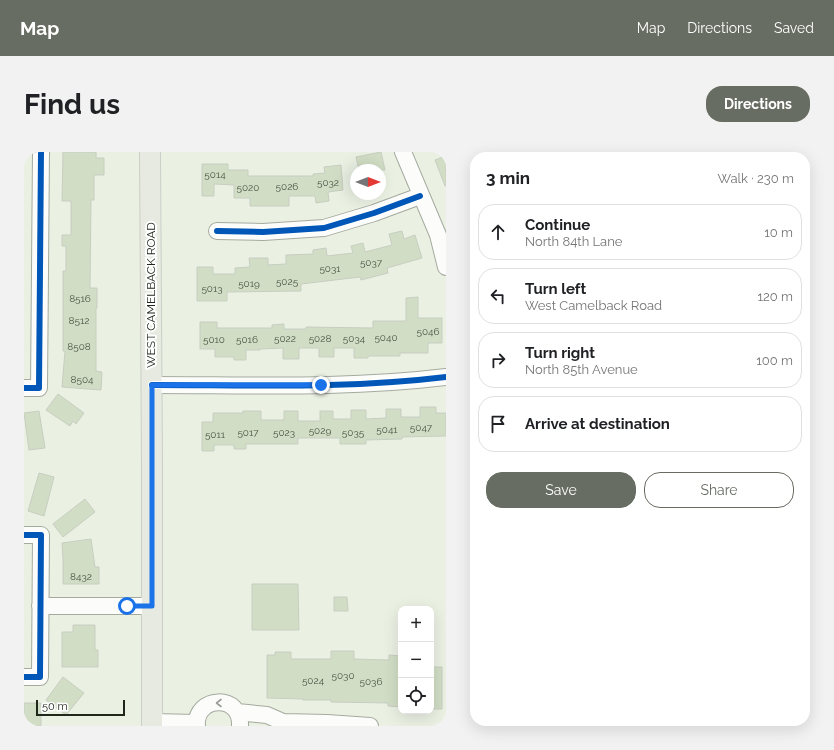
<!DOCTYPE html>
<html lang="en">
<head>
<meta charset="utf-8">
<style>
	body { margin:0; font-family:Raleway,sans-serif; background:#f2f2f2; color:#202124 }
	.controls { position:absolute; right:12px; bottom:12px; display:grid; overflow:hidden; border-radius:8px; box-shadow:0 4px 16px #0002 }
	.controls button { width:36px; height:36px; display:grid; place-items:center; padding:0; border:0; border-bottom:1px solid #e0e0e0; background:#fff; color:#202124; font:20px sans-serif }
	.compass { position:absolute; left:326px; top:12px; width:36px; height:36px; border-radius:50%; background:#fff; box-shadow:0 4px 16px #0002; rotate:90deg }
	.scale { position:absolute; left:12px; bottom:10px; width:89px; box-sizing:border-box; padding-left:4px; border:2px solid #21261c; border-top:0; font-size:11px; line-height:14px; white-space:nowrap; color:#21261c; -webkit-text-stroke:3px #fff; paint-order:stroke }
	.stop { position:absolute; width:12px; height:12px; margin:-9px; border:3px solid #1a73e8; border-radius:50%; background:#fff }
	.stop.end { background:#1a73e8; border-color:#fff; box-shadow:0 1px 4px #0008 }
	.list { margin:0; padding:0; list-style:none }
	h2 { display:flex; justify-content:space-between; align-items:center; height:52px; margin:0; padding:0 16px; font-size:17px }
	h2 small { font-size:13px; font-weight:400; color:#757577 }
	.list li { display:grid; grid-template-columns:26px 1fr auto; gap:12px; align-items:center; box-sizing:border-box; height:56px; margin:0 8px 8px; padding:0 8px; border:1px solid #e0e0e0; border-radius:16px }
	.list b { display:block; font-size:15px; white-space:nowrap }
	.list p { margin:0; font-size:13px; white-space:nowrap; color:#757577 }
	.list em { font-size:13px; font-style:normal; color:#757577 }
	.actions { display:flex; gap:8px; padding:12px 16px }
	.actions a { flex:1; padding:9px 0; border:1px solid #676d62; border-radius:16px; text-align:center; font-size:14px; color:#676d62 }
	.actions .main { background:#676d62; color:#fff }
	.icon { flex:none; width:22px; height:22px; fill:none; stroke:currentColor; stroke-width:2; stroke-linecap:round; stroke-linejoin:round }
	.map { position:relative; flex:none; width:422px; height:574px; overflow:hidden; border-radius:16px }
	header { display:flex; align-items:center; gap:24px; box-sizing:border-box; height:56px; padding:0 20px; background:#676d62; color:#fff }
	header strong { font-size:19px }
	nav { display:flex; gap:22px; margin-inline-start:auto; font-size:14px }
	.intro { display:flex; align-items:center; justify-content:space-between; box-sizing:border-box; height:96px; padding:0 24px }
	h1 { margin:0; font-size:28px }
	.button { padding:10px 18px; border-radius:16px; background:#676d62; color:#fff; font-size:14px; font-weight:700 }
	main { display:flex; gap:24px; padding:0 24px }
	aside { flex:1; background:#fff; border-radius:16px; box-shadow:0 4px 16px #0002 }
	.map>svg:first-child { display:block }
</style>
</head>
<body>
<header>
<strong>Map</strong>
<nav><a>Map</a><a>Directions</a><a>Saved</a></nav>
</header>
<div class="intro"><h1>Find us</h1><a class="button">Directions</a></div>
<main>
<div class="map">
<svg width="422" height="574" viewBox="0 0 422 574">
	<rect width="100%" height="100%" fill="#eaf1e3"/>
	<!-- building -->
	<path fill="#d1ddc4" stroke="#c8cdc2" d="M 39,0 L 72,0 L 72,6 L 80,6 L 80,23 L 70,23 L 70,48 L 67,48 L 66,136 L 73,136 L 73,156 L 72,156 L 72,219 L 78,220 L 77,238 L 38,235 L 41,199 L 39,199 L 39,119 L 42,119 L 42,94 L 38,94 L 38,83 L 47,83 L 47,49 L 38,49 Z
		M 357,0 L 361,18 L 335,18 L 332,5 Z
		M 422,4 L 422,34 L 421,34 L 411,8 Z
		M 178,12 L 204,12 L 204,18 L 224,18 L 224,24 L 289,24 L 289,22 L 301,21 L 300,15 L 317,13 L 319,38 L 304,40 L 305,49 L 292,51 L 291,44 L 265,44 L 265,54 L 226,54 L 226,46 L 210,46 L 210,33 L 190,32 L 190,44 L 178,44 Z
		M 378,79 L 380,87 L 391,83 L 398,106 L 363,116 L 364,121 L 337,128 L 336,125 L 277,132 L 277,139 L 203,140 L 203,149 L 173,149 L 173,115 L 189,115 L 189,122 L 211,122 L 211,116 L 226,115 L 225,106 L 244,106 L 244,113 L 262,112 L 262,103 L 289,102 L 289,98 L 302,96 L 303,104 L 329,101 L 327,94 L 339,91 L 341,100 L 368,93 L 365,82 Z
		M 394,145 L 394,166 L 418,166 L 418,191 L 404,191 L 404,201 L 376,201 L 376,204 L 344,204 L 344,206 L 330,206 L 330,196 L 310,196 L 310,205 L 295,205 L 295,196 L 275,196 L 275,207 L 259,207 L 259,196 L 236,197 L 236,198 L 222,198 L 222,208 L 210,208 L 210,205 L 191,205 L 191,197 L 176,197 L 176,170 L 193,170 L 193,176 L 248,176 L 248,173 L 260,172 L 260,177 L 282,177 L 282,175 L 349,176 L 349,169 L 382,169 L 382,146 Z
		M 34,242 L 60,261 L 52,272 L 49,269 L 46,274 L 22,258 Z
		M 396,255 L 412,255 L 412,261 L 422,261 L 422,284 L 378,285 L 378,287 L 342,288 L 342,292 L 316,292 L 316,286 L 274,286 L 274,292 L 222,292 L 222,297 L 210,297 L 210,293 L 190,293 L 190,299 L 178,299 L 178,270 L 189,270 L 189,261 L 219,261 L 219,259 L 237,259 L 237,268 L 260,268 L 260,259 L 274,259 L 274,269 L 296,269 L 296,259 L 309,259 L 309,267 L 327,267 L 327,258 L 342,258 L 342,267 L 362,266 L 362,257 L 377,257 L 377,265 L 396,265 Z
		M 15,259 L 21,296 L 5,298 L 0,261 Z
		M 15,321 L 30,325 L 20,364 L 4,359 Z
		M 61,347 L 71,360 L 39,385 L 29,372 Z
		M 67,387 L 71,415 L 75,415 L 75,432 L 39,432 L 39,406 L 38,391 Z
		M 228,432 L 274,432 L 275,478 L 228,478 Z
		M 310,445 L 323,445 L 324,459 L 310,459 Z
		M 49,473 L 71,473 L 71,498 L 74,498 L 74,515 L 38,515 L 38,480 L 49,480 Z
		M 307,499 L 330,499 L 330,507 L 365,508 L 365,503 L 377,504 L 377,555 L 364,554 L 364,551 L 307,550 L 307,548 L 279,548 L 279,547 L 243,546 L 243,503 L 251,503 L 251,500 L 267,500 L 267,507 L 307,507 Z
		M 407,515 L 418,515 L 418,557 L 407,557 Z
		M 39,525 L 60,541 L 42,563 L 22,548 Z
		M 0,551 L 17,551 L 17,574 L 0,574 Z"/>
	<g fill="none" stroke-linecap="round" stroke-linejoin="round">
		<defs>
			<path id="minor" d="M 379,0 L 414,83 L 422,115
				M 193,79 L 239,80 L 300,76 L 350,61 L 396,44
				M 128,233 C 226,233 324,237 422,225
				M 0,236 L 15,236 L 17,0
				M 0,383 L 17,383 L 16,525 L 0,525
				M 16,454 L 128,454
				M 213,560 L 243,563 L 259,570 L 303,571 L 346,574
				M 128,570 L 173,571
				M 173,574 C 170,544 218,541 216,574"/>
			<path id="major" d="M 126,0 L 128,311 L 128,574"/>
		</defs>
		<!-- minor casing -->
		<use href="#minor" stroke="#a5aa9f" stroke-width="18"/>
		<!-- major casing -->
		<use href="#major" stroke="#cbcfc7" stroke-width="22"/>
		<!-- minor -->
		<use href="#minor" stroke="#fcfdfb" stroke-width="16"/>
		<!-- major -->
		<use href="#major" stroke="#e7eae1" stroke-width="20"/>
		<defs>
			<path id="cycleway" d="M 193,79 L 239,80 L 300,76 L 350,61 L 396,44
				M 128,233 C 226,233 324,237 422,225
				M 0,236 L 15,236 L 17,0
				M 0,383 L 17,383 L 16,525 L 0,525"/>
		</defs>
		<!-- cycleway casing -->
		<use href="#cycleway" stroke="#fff" stroke-width="8"/>
		<!-- cycleway -->
		<use href="#cycleway" stroke="#0057b8" stroke-width="6"/>
	</g>
	<!-- one-way arrows -->
	<defs><path id="oneway-chevron" d="M-2-3.5L2.5 0L-2 3.5" fill="none" stroke-width="1.6" stroke-linecap="round" stroke-linejoin="round"/></defs>
	<use stroke="#999c97" href="#oneway-chevron" transform="translate(195 551) rotate(180)"/>
	<g fill="none" stroke-linecap="round" stroke-linejoin="round">
		<!-- route -->
		<path stroke="#1a73e8" stroke-width="5" d="M 103,454 L 128,454 L 128,233 L 297,233"/>
	</g>
	<g text-anchor="middle" dominant-baseline="central" stroke-width="4" stroke-linejoin="round" paint-order="stroke">
		<!-- number labels -->
		<g font-size="10" fill="#4d5446">
			<text x="191" y="22">5014</text>
			<text x="304" y="30">5032</text>
			<text x="263" y="34">5026</text>
			<text x="224" y="35">5020</text>
			<text x="347" y="110">5037</text>
			<text x="306" y="116">5031</text>
			<text x="263" y="129">5025</text>
			<text x="225" y="131">5019</text>
			<text x="188" y="136">5013</text>
			<text x="56" y="146">8516</text>
			<text x="55" y="168">8512</text>
			<text x="404" y="179">5046</text>
			<text x="362" y="185">5040</text>
			<text x="261" y="186">5022</text>
			<text x="296" y="186">5028</text>
			<text x="330" y="186">5034</text>
			<text x="190" y="187">5010</text>
			<text x="223" y="187">5016</text>
			<text x="55" y="194">8508</text>
			<text x="58" y="227">8504</text>
			<text x="397" y="275">5047</text>
			<text x="363" y="277">5041</text>
			<text x="296" y="278">5029</text>
			<text x="224" y="280">5017</text>
			<text x="260" y="280">5023</text>
			<text x="329" y="280">5035</text>
			<text x="191" y="282">5011</text>
			<text x="57" y="424">8432</text>
			<text x="319" y="523">5030</text>
			<text x="289" y="528">5024</text>
			<text x="347" y="529">5036</text>
		</g>
		<!-- street labels -->
		<g font-size="12" fill="#21261c" stroke="#fff">
			<text transform="translate(127 143) rotate(-90)">WEST CAMELBACK ROAD</text>
		</g>
	</g>
</svg>
<div class="controls">
<button>+</button>
<button>−</button>
<button><svg class="icon" aria-label="locate" viewBox="0 0 24 24"><circle cx="12" cy="12" r="6"/><path d="M12 2v4M12 18v4M2 12h4M18 12h4"/></svg></button>
</div>
<svg class="compass" viewBox="-18 -18 36 36"><path d="M0-13l5 13h-10z" fill="#e53935"/><path d="M0 13l5-13h-10z" fill="#757577"/></svg>
<div class="scale">50 m</div>
<div class="stop" style="left:103px;top:454px"></div>
<div class="stop end" style="left:297px;top:233px"></div>
</div>
<aside>
<h2>3 min<small>Walk · 230 m</small></h2>
<ul class="list">
<li><svg class="icon" aria-label="ahead" viewBox="0 0 24 24"><path d="M12 20V5M6 11l6-6 6 6"/></svg><div><b>Continue</b><p>North 84th Lane</p></div><em>10 m</em></li>
<li><svg class="icon" aria-label="left" viewBox="0 0 24 24"><path d="M17 20v-9H6M10 6l-5 5 5 5"/></svg><div><b>Turn left</b><p>West Camelback Road</p></div><em>120 m</em></li>
<li><svg class="icon" aria-label="right" viewBox="0 0 24 24"><path d="M7 20v-9h11M14 6l5 5-5 5"/></svg><div><b>Turn right</b><p>North 85th Avenue</p></div><em>100 m</em></li>
<li><svg class="icon" aria-label="arrive" viewBox="0 0 24 24"><path d="M6 21V4h12l-3 4 3 4H6"/></svg><div><b>Arrive at destination</b></div></li>
</ul>
<div class="actions"><a class="main">Save</a><a>Share</a></div>
</aside>
</main>
</body>
</html>
